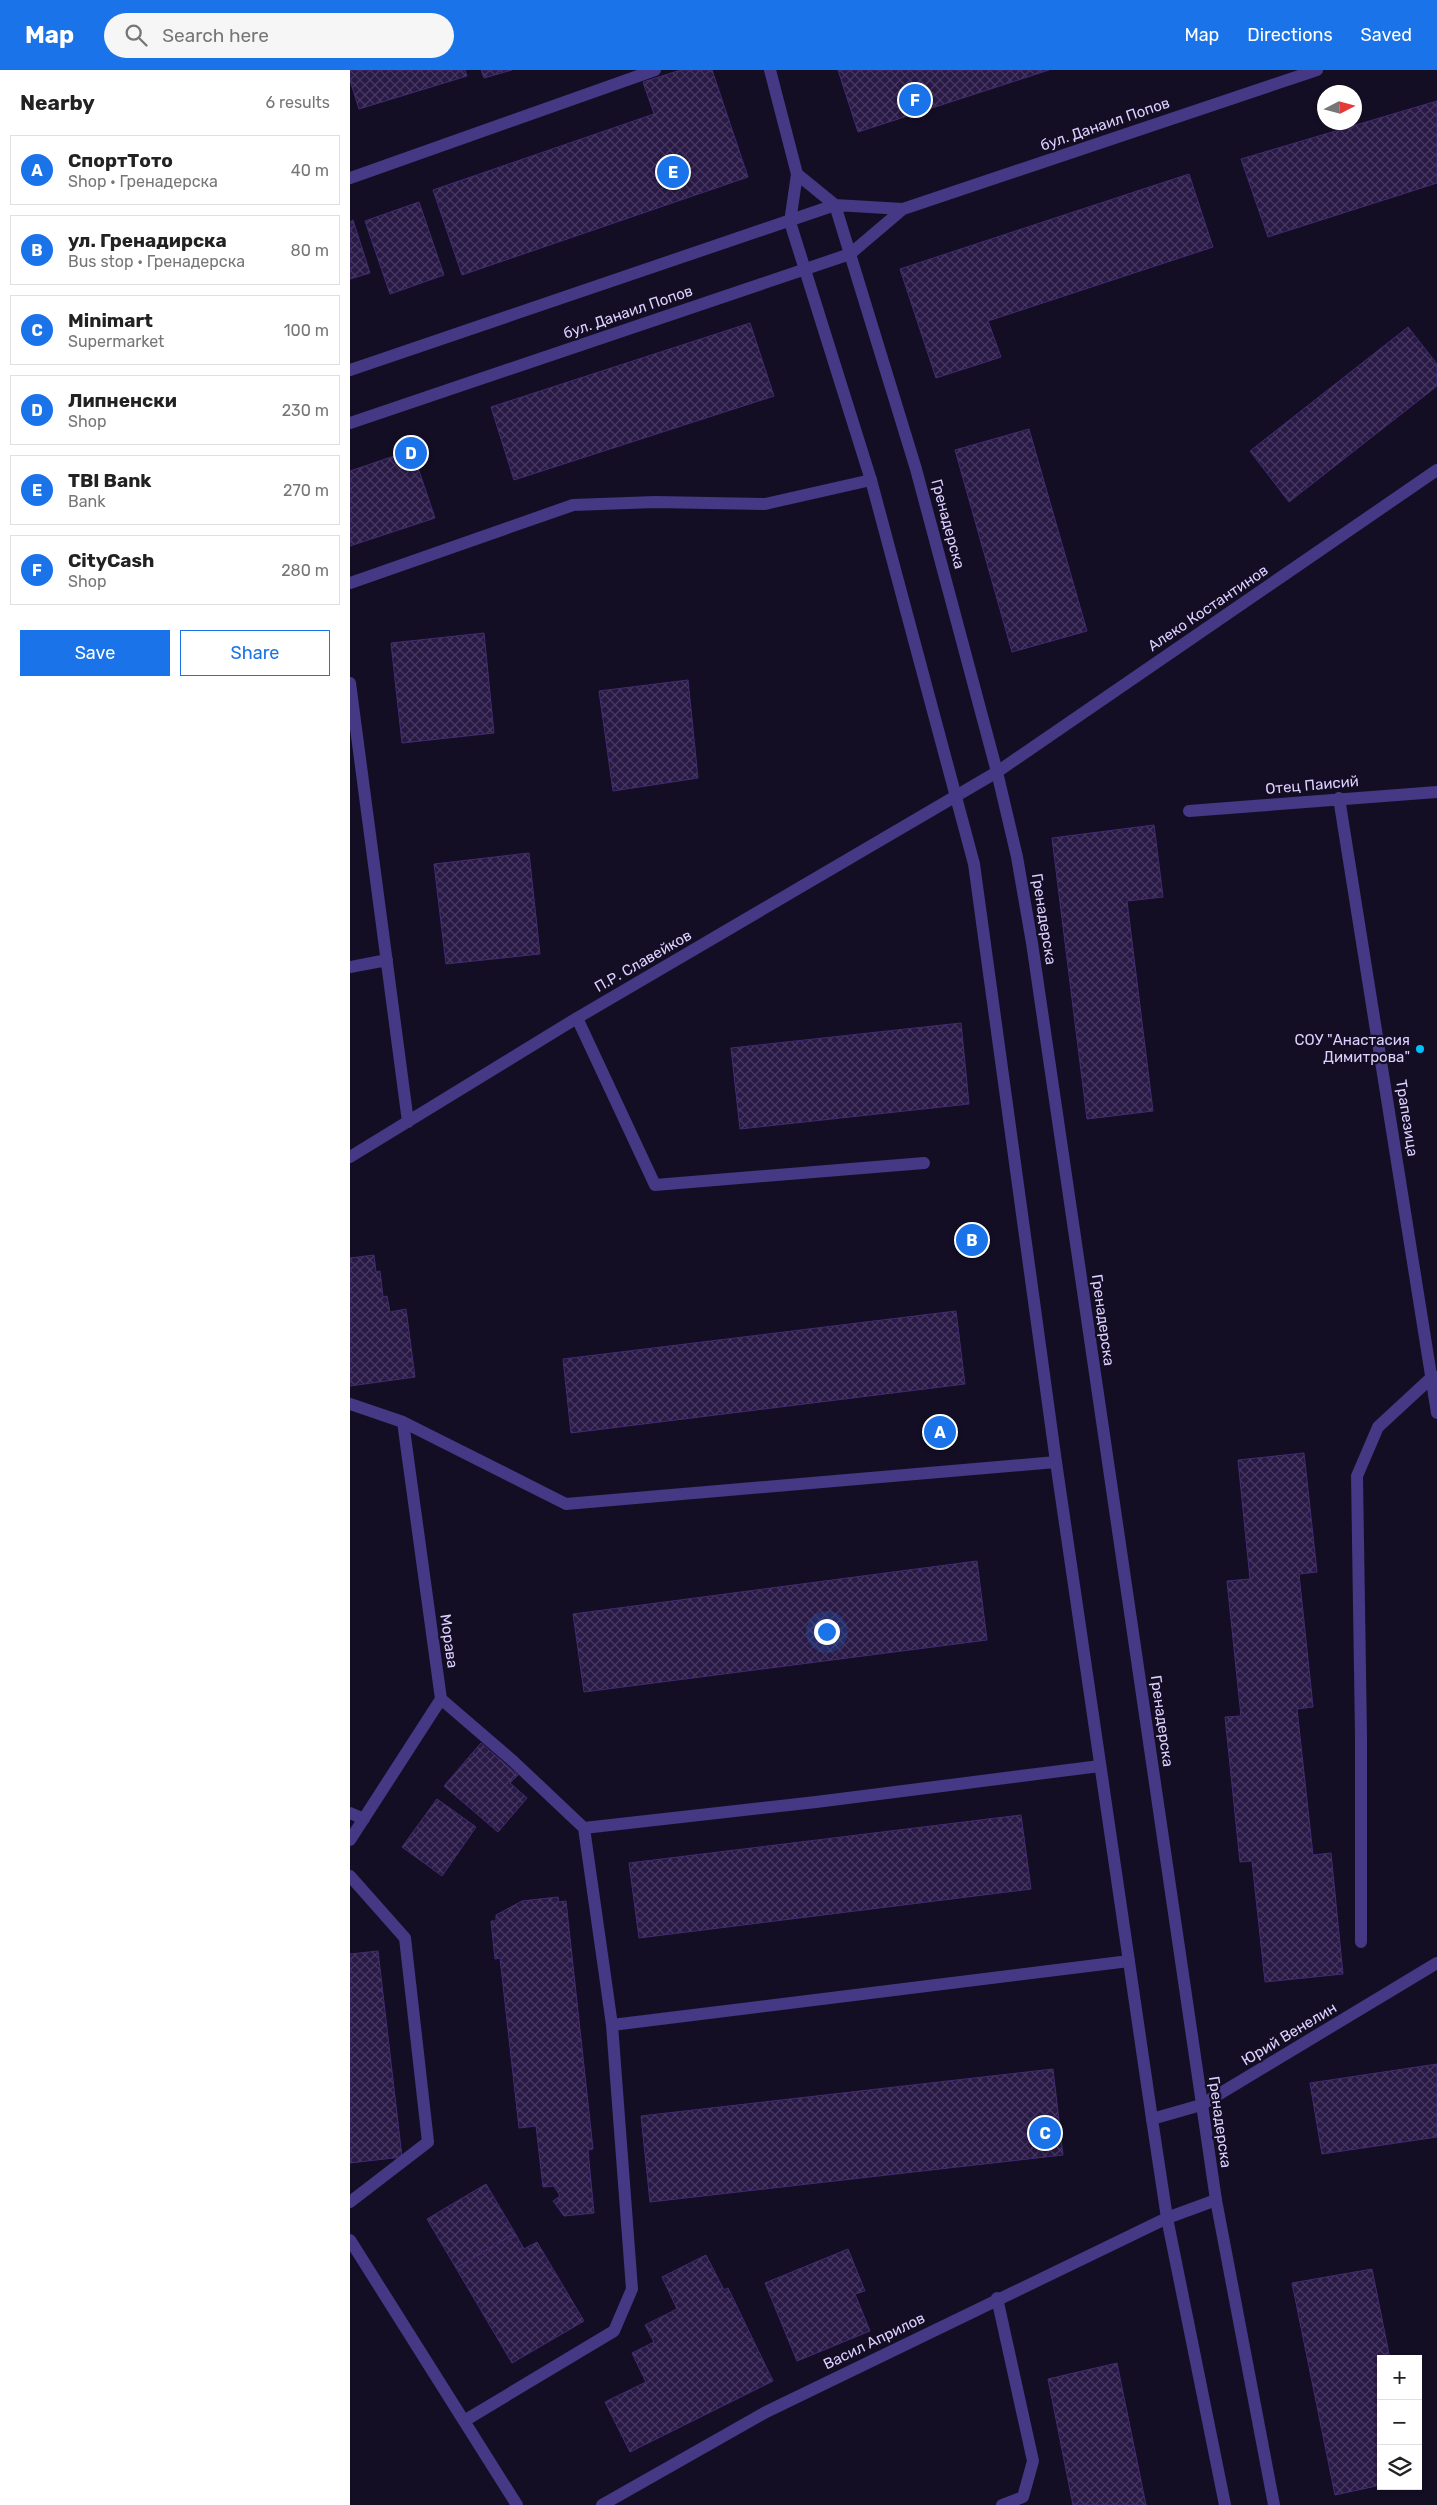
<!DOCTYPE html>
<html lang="en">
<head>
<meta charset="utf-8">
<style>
	body { margin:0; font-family:Rubik,sans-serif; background:#f6f6f6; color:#222 }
	.controls { position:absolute; right:15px; bottom:15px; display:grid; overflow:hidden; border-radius:0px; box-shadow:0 1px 4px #0004 }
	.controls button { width:45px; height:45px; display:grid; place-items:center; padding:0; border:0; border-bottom:1px solid #e0e0e0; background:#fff; color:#222; font:25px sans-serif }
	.compass { position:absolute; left:967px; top:15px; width:45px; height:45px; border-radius:50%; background:#fff; box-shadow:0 1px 4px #0004; rotate:84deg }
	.you { position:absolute; left:476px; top:1561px; width:18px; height:18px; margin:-12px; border:4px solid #fff; border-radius:50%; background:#1a73e8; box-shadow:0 0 0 8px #1a73e833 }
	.badge { display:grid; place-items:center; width:32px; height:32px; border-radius:50%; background:#1a73e8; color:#fff; font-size:16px; font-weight:700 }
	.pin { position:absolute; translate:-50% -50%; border:2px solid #fff; box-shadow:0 1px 5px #0006 }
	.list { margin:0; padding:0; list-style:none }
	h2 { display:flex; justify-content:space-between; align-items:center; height:65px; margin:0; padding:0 20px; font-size:21px }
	h2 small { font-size:16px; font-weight:400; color:#767676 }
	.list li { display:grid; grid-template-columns:32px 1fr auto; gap:15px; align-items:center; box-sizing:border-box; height:70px; margin:0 10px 10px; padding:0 10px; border:1px solid #e0e0e0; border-radius:0px }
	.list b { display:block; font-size:19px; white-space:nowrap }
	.list p { margin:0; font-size:16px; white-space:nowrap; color:#767676 }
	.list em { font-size:16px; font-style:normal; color:#767676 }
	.actions { display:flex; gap:10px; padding:15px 20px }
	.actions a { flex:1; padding:11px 0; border:1px solid #1a73e8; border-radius:0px; text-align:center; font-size:18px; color:#1a73e8 }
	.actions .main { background:#1a73e8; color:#fff }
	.icon { flex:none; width:28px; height:28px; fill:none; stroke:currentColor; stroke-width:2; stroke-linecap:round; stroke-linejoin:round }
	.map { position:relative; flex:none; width:1087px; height:2435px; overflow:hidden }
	header { display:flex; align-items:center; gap:30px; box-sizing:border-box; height:70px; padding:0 25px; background:#1a73e8; color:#fff }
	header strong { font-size:24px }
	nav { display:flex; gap:28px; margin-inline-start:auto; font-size:18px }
	.search { width:350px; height:45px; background:#f6f6f6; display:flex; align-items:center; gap:12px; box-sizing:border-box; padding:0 18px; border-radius:28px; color:#767676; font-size:19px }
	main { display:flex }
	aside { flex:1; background:#fff }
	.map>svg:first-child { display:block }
</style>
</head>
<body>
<header>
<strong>Map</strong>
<div class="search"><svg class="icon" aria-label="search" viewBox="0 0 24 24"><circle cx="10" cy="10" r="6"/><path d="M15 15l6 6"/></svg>Search here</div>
<nav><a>Map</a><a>Directions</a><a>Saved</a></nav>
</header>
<main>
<aside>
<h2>Nearby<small>6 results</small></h2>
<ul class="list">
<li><span class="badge">A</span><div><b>СпортТото</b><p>Shop · Гренадерска</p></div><em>40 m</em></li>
<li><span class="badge">B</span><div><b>ул. Гренадирска</b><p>Bus stop · Гренадерска</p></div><em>80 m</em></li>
<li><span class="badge">C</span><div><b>Minimart</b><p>Supermarket</p></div><em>100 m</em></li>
<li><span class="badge">D</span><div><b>Липненски</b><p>Shop</p></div><em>230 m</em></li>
<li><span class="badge">E</span><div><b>TBI Bank</b><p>Bank</p></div><em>270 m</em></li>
<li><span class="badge">F</span><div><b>CityCash</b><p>Shop</p></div><em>280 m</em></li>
</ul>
<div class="actions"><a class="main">Save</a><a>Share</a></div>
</aside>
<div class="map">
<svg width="1087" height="2435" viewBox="0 0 1087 2435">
	<defs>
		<pattern id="building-cross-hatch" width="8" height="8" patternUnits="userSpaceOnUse" patternTransform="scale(1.25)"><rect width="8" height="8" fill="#281945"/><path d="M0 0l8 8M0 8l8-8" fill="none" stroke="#473961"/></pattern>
	</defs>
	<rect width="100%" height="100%" fill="#140e24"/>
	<!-- building -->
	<path fill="url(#building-cross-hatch)" stroke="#422b71" d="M 0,0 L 115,0 L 117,6 L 9,39 L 0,10 Z
		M 131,0 L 162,0 L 134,8 Z
		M 331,0 L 362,0 L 398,107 L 112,205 L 83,120 L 304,44 L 293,12 Z
		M 488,0 L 699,0 L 508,62 Z
		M 1087,31 L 1087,113 L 918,167 L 891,89 Z
		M 839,104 L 863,177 L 638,251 L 651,287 L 586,308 L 550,199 Z
		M 69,132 L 94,205 L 40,224 L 15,151 Z
		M 3,150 L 20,203 L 0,209 L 0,152 Z
		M 400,253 L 424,326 L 164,410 L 141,337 Z
		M 1058,257 L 1087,294 L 1087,316 L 939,432 L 900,381 Z
		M 679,359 L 737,561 L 662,582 L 605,380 Z
		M 62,380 L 85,448 L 0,476 L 0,401 Z
		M 134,563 L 144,663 L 52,673 L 41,573 Z
		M 338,610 L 348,708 L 263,721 L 249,621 Z
		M 804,755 L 813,827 L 777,831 L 803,1041 L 737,1049 L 702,768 Z
		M 179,783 L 190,884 L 96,894 L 84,794 Z
		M 611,953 L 619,1034 L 390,1059 L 381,978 Z
		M 24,1185 L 26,1202 L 30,1201 L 33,1227 L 37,1226 L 40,1242 L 56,1239 L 65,1307 L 0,1316 L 0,1188 Z
		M 606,1241 L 615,1314 L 221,1363 L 213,1289 Z
		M 954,1383 L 967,1502 L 949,1504 L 963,1637 L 947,1639 L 963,1785 L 981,1783 L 993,1904 L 915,1912 L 902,1791 L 890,1792 L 875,1647 L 891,1646 L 877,1511 L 900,1509 L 888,1390 Z
		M 627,1491 L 637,1570 L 234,1622 L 223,1544 Z
		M 131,1673 L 168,1705 L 160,1713 L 177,1728 L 148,1762 L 94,1716 Z
		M 87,1729 L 126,1757 L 92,1806 L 52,1777 Z
		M 671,1745 L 681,1819 L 289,1868 L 279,1793 Z
		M 208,1827 L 209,1832 L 216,1831 L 243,2079 L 238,2080 L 244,2143 L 214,2146 L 203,2131 L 210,2126 L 204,2116 L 193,2117 L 186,2056 L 169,2058 L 150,1888 L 145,1889 L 141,1851 L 146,1851 L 146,1845 L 172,1831 Z
		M 28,1881 L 52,2087 L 0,2093 L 0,1884 Z
		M 1087,1994 L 1087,2067 L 972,2084 L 960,2013 Z
		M 703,1999 L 713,2085 L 300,2132 L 291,2046 Z
		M 136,2114 L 165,2163 L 106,2198 L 77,2149 Z
		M 165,2163 L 174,2179 L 187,2172 L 234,2251 L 162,2293 L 106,2198 Z
		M 498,2179 L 515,2221 L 505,2224 L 520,2261 L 447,2291 L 415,2213 Z
		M 356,2185 L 374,2220 L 378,2218 L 423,2311 L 280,2382 L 255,2332 L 296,2312 L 282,2283 L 304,2272 L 295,2255 L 327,2239 L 312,2207 Z
		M 1022,2199 L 1040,2289 L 1031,2289 L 1031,2415 L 985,2425 L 942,2213 Z
		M 767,2293 L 796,2435 L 723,2435 L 698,2309 Z"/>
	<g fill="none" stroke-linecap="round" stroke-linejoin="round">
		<!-- service -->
		<path stroke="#453884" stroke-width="12" d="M 647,2228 L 683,2391 L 673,2427 L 652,2435"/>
		<!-- minor -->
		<path stroke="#453884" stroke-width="12" d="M 0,108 L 305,0
			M 0,513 L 223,435 L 305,432 L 415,434 L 521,410
			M 0,613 L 58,1052
			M 989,728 L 1087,1343
			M 839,741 L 1087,722
			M 0,897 L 37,890
			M 227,948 L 305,1115 L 574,1093
			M 0,1087 L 227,948 L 647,702 L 1087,400
			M 0,1334 L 53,1352 L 216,1434 L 706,1392
			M 91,1629 L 163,1691 L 234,1758 L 466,1732 L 750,1696
			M 0,1743 L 14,1749
			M 0,1770 L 91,1629 L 53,1352
			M 0,1806 L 55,1868 L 78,2072 L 0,2132
			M 1011,1872 L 1011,1665 L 1007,1406 L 1028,1357 L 1081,1308 L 1087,1307
			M 262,1955 L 779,1891
			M 802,2049 L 851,2035 L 1087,1893
			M 0,2170 L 114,2351
			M 167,2435 L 114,2351 L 264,2261 L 282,2219 L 262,1955 L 234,1758
			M 252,2435 L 416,2342 L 817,2148 L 866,2130"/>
		<!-- tertiary -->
		<path stroke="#453884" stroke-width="12" d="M 420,0 L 447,104 L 440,152 L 521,410 L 624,794 L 706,1392 L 802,2049 L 817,2148 L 875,2435
			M 447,104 L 485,135 L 566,399 L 647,702 L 667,787 L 682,873 L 866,2130 L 924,2435
			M 0,300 L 485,135 L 553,139 L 967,0
			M 0,353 L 500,184 L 553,139"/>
	</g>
	<!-- markers -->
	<circle fill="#00c1fb" stroke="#140e24" stroke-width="2" cx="1070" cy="979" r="5"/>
	<g text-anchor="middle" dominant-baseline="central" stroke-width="4.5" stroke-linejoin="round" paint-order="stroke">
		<!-- street labels -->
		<g font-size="15" fill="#dcd0ff" stroke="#140e24">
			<text transform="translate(755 54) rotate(-19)">бул. Данаил Попов</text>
			<text transform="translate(278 242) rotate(-19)">бул. Данаил Попов</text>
			<text transform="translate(598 454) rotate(75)">Гренадерска</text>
			<text transform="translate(858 538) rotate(-34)">Алеко Костантинов</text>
			<text transform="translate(962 715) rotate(-5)">Отец Паисий</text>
			<text transform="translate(694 849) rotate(81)">Гренадерска</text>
			<text transform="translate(293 891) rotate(-30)">П.Р. Славейков</text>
			<text transform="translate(1057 1048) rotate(81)">Трапезица</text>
			<text transform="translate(753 1250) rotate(82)">Гренадерска</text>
			<text transform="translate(99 1571) rotate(82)">Морава</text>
			<text transform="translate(812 1651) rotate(82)">Гренадерска</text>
			<text transform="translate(939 1964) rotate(-31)">Юрий Венелин</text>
			<text transform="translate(870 2052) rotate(82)">Гренадерска</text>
			<text transform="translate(524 2271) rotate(-26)">Васил Априлов</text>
		</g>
		<!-- poi labels -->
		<g font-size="15" fill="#dcd0ff" stroke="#140e24" text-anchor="end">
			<text x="1060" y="970">СОУ "Анастасия<tspan x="1060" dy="17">Димитрова"</tspan></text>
		</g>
	</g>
</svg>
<div class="controls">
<button>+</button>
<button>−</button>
<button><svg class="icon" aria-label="layers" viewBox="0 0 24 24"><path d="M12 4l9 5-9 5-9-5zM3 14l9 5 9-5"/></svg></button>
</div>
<svg class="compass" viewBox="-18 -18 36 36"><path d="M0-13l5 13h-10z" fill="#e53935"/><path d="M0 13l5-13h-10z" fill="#767676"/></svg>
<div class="you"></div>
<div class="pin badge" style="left:590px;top:1362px">A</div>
<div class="pin badge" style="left:622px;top:1170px">B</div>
<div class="pin badge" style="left:695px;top:2063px">C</div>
<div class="pin badge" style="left:61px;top:383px">D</div>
<div class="pin badge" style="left:323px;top:102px">E</div>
<div class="pin badge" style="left:565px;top:30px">F</div>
</div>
</main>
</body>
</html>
